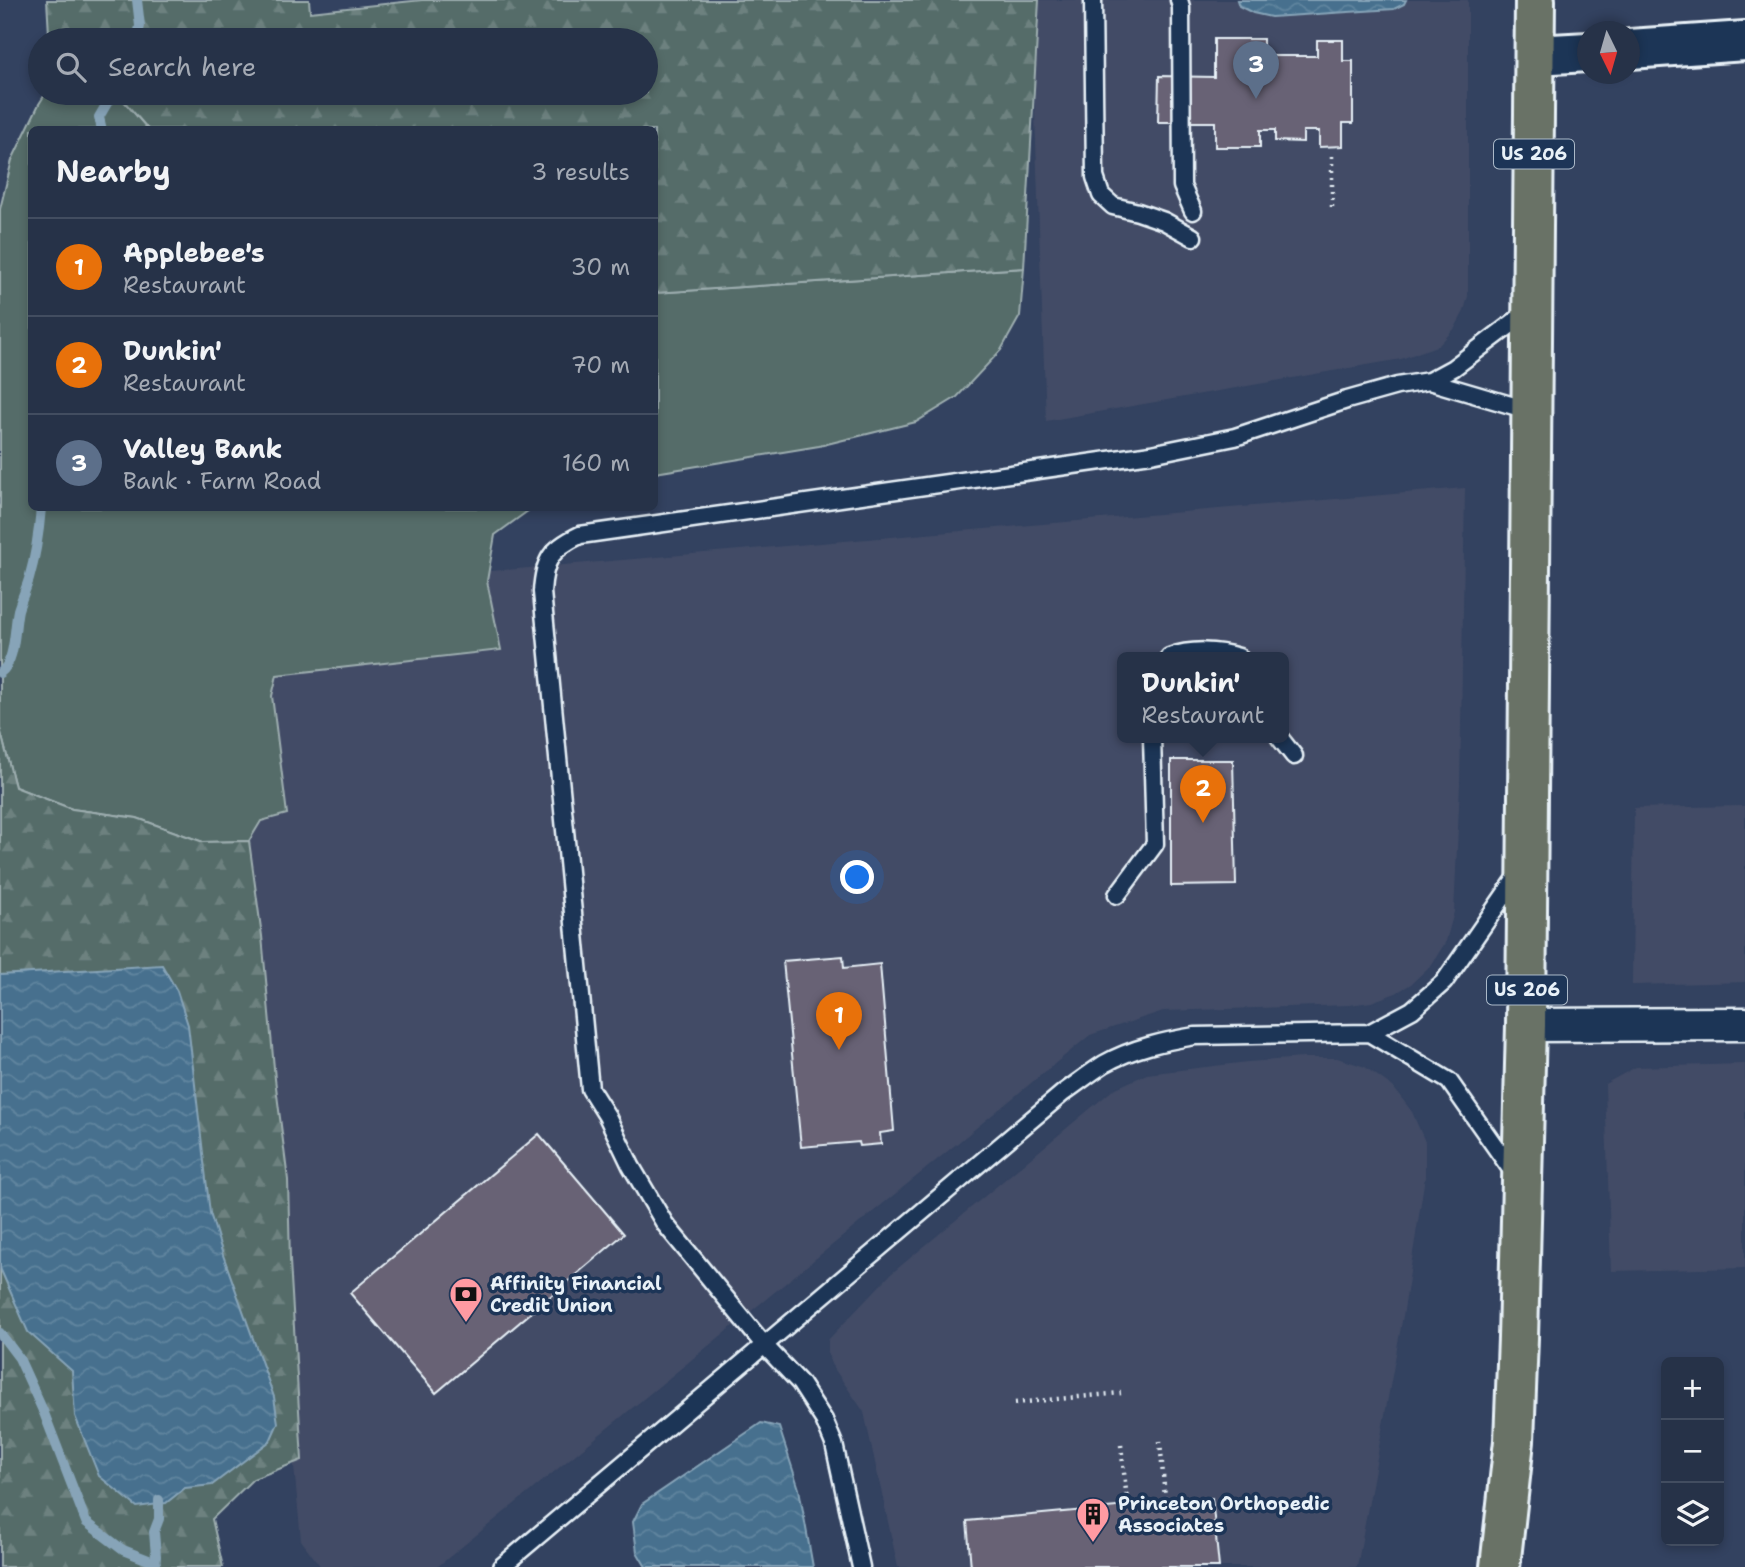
<!DOCTYPE html>
<html lang="en">
<head>
<meta charset="utf-8">
<style>
	body { margin:0; font-family:"Shantell Sans",sans-serif; background:#323e52; color:#f1f3f6 }
	.controls { position:absolute; right:21px; bottom:21px; display:grid; overflow:hidden; border-radius:10px; box-shadow:0 4px 10px #0003 }
	.controls button { width:63px; height:63px; display:grid; place-items:center; padding:0; border:0; border-bottom:2px solid #424d60; background:#263248; color:#f1f3f6; font:35px sans-serif }
	.compass { position:absolute; left:1577px; top:21px; width:63px; height:63px; border-radius:50%; background:#263248; box-shadow:0 4px 10px #0003; rotate:175deg }
	.you { position:absolute; left:858px; top:878px; width:24px; height:24px; margin:-18px; border:5px solid #fff; border-radius:50%; background:#1a73e8; box-shadow:0 0 0 10px #1a73e833 }
	.badge { display:grid; place-items:center; width:46px; height:46px; border-radius:50%; background:#ff9aa2; color:#fff; font-size:23px; font-weight:700 }
	.pin { position:absolute; translate:-50% -58px; filter:drop-shadow(0 2px 4px #0008) }
	.pin::after { content:''; position:absolute; top:37px; width:24px; height:21px; background:inherit; clip-path:polygon(0 0,100% 0,50% 100%) }
	.popup { position:absolute; left:1117px; top:652px; width:172px; height:91px; box-sizing:border-box; display:grid; place-content:center; border-radius:10px; background:#263248; filter:drop-shadow(0 2px 5px #0005); font-size:23px; white-space:nowrap; color:#a4aab4 }
	.popup b { font-size:26px; color:#f1f3f6 }
	.popup::after { content:''; position:absolute; left:50%; top:100%; margin-left:-14px; border:14px solid transparent; border-top-color:#263248 }
	.list { margin:0; padding:0; list-style:none }
	h2 { display:flex; justify-content:space-between; align-items:center; height:91px; margin:0; padding:0 28px; font-size:30px }
	h2 small { font-size:23px; font-weight:400; color:#a4aab4 }
	.list li { display:grid; grid-template-columns:46px 1fr auto; gap:21px; align-items:center; box-sizing:border-box; height:98px; padding:0 28px; border-top:2px solid #424d60 }
	.list b { display:block; font-size:26px; white-space:nowrap }
	.list p { margin:0; font-size:23px; white-space:nowrap; color:#a4aab4 }
	.list em { font-size:23px; font-style:normal; color:#a4aab4 }
	.icon { flex:none; width:38px; height:38px; fill:none; stroke:currentColor; stroke-width:2; stroke-linecap:round; stroke-linejoin:round }
	.map { position:relative; flex:none; width:1745px; height:1567px; overflow:hidden }
	.search { position:absolute; background:#263248; box-shadow:0 4px 10px #0003; left:28px; top:28px; width:630px; height:77px; display:flex; align-items:center; gap:18px; box-sizing:border-box; padding:0 24px; border-radius:38px; color:#a4aab4; font-size:26px }
	.panel { position:absolute; background:#263248; box-shadow:0 4px 10px #0003; left:28px; top:126px; width:630px; height:385px; border-radius:10px }
	.map>svg:first-child { display:block }
</style>
</head>
<body>
<div class="map">
<svg width="1745" height="1567" viewBox="0 0 1745 1567">
	<defs>
		<pattern id="forest-firs" width="22" height="20" patternUnits="userSpaceOnUse" patternTransform="scale(1.75)"><rect width="22" height="20" fill="#546c69"/><path d="M5 1l3.5 6h-7zM16 11l3.5 6h-7z" fill="#6d817f"/></pattern>
		<pattern id="water-waves" width="16" height="10" patternUnits="userSpaceOnUse" patternTransform="scale(1.75)"><rect width="16" height="10" fill="#46708e"/><path d="M0 5q4-4 8 0t8 0" fill="none" stroke="#61859f"/></pattern>
	</defs>
	<rect width="100%" height="100%" fill="#334260"/>
	<filter id="ink" filterUnits="userSpaceOnUse"><feTurbulence type="fractalNoise" baseFrequency=".0143" numOctaves="2"/><feDisplacementMap in="SourceGraphic" scale="14" xChannelSelector="R" yChannelSelector="G"/><feConvolveMatrix kernelMatrix="1 2 1 2 8 2 1 2 1" color-interpolation-filters="sRGB"/></filter>
	<g filter="url(#ink)">
		<!-- built -->
		<path fill="#434c66" fill-rule="evenodd" d="M 1031,0 L 1468,0 L 1468,296 L 1464,311 L 1455,328 L 1439,345 L 1401,359 L 1046,421 Z
			M 1465,488 L 1460,784 L 1454,912 L 1446,941 L 1432,964 L 1411,984 L 1396,993 L 1371,1002 L 1349,1005 L 1163,1011 L 1090,1035 L 437,1567 L 321,1567 L 301,1540 L 212,595 ZM 1122,657 L 1284,657 L 1284,737 L 1122,737 Z
			M 1745,806 L 1745,982 L 1632,985 L 1634,808 Z
			M 1303,1058 L 1337,1058 L 1365,1067 L 1393,1087 L 1412,1112 L 1425,1142 L 1425,1177 L 1404,1310 L 1357,1567 L 898,1567 L 864,1412 L 831,1364 L 828,1353 L 828,1340 L 891,1274 L 1114,1089 L 1147,1074 L 1248,1062 Z
			M 1745,1064 L 1745,1268 L 1611,1271 L 1605,1084 L 1636,1067 Z"/>
		<!-- grass -->
		<path fill="#546c69" stroke="#9eaeb0" stroke-width="2" d="M 46,93 L 117,93 L 148,129 L 32,130 L 32,508 L 532,508 L 495,535 L 487,581 L 501,650 L 277,675 L 272,696 L 287,814 L 261,821 L 249,841 L 203,842 L 137,818 L 72,809 L 15,787 L 0,729 L 0,209 L 12,160 L 39,104 Z
			M 1024,268 L 1020,316 L 1001,350 L 957,397 L 916,422 L 819,446 L 655,473 L 655,293 Z"/>
		<!-- forest -->
		<path fill="url(#forest-firs)" stroke="#9eaeb0" stroke-width="2" d="M 47,0 L 309,0 L 310,12 L 422,0 L 1039,0 L 1024,268 L 655,293 L 654,130 L 148,129 L 117,93 L 646,93 L 646,40 L 64,40 L 49,34 Z
			M 0,729 L 15,787 L 72,809 L 137,818 L 203,842 L 249,841 L 262,936 L 275,1079 L 288,1180 L 290,1261 L 302,1460 L 253,1479 L 212,1519 L 223,1567 L 0,1567 Z"/>
		<!-- water -->
		<path fill="url(#water-waves)" stroke="#87a4b8" stroke-width="2" d="M 1237,0 L 1406,0 L 1404,4 L 1394,9 L 1271,17 L 1253,13 L 1239,6 Z
			M 162,965 L 177,991 L 188,1025 L 210,1213 L 223,1255 L 274,1397 L 278,1423 L 270,1441 L 212,1485 L 185,1488 L 166,1503 L 137,1507 L 99,1476 L 75,1416 L 72,1371 L 28,1332 L 0,1268 L 0,975 Z
			M 761,1423 L 779,1427 L 799,1489 L 813,1567 L 646,1567 L 637,1552 L 633,1522 L 642,1504 Z"/>
		<g fill="none" stroke-linecap="round" stroke-linejoin="round">
			<!-- stream -->
			<path stroke="#87a4b8" stroke-width="10" d="M 137,0 L 140,26 L 137,40
				M 102,130 L 99,117 L 113,93
				M 0,673 C 16,662 14,628 18,610 C 21,600 26,589 29,579 C 36,555 39,532 41,508
				M 0,1333 L 19,1358 L 44,1413 L 86,1522 L 123,1550 L 156,1563
				M 155,1567 L 156,1556 L 154,1532 L 159,1519 L 159,1500"/>
		</g>
		<!-- building -->
		<path fill="#676275" stroke="#e8f1f8" stroke-width="2" d="M 1214,39 L 1263,39 L 1263,56 L 1317,56 L 1317,40 L 1343,40 L 1343,61 L 1353,61 L 1353,123 L 1343,123 L 1343,146 L 1319,147 L 1319,131 L 1303,131 L 1303,142 L 1275,141 L 1275,130 L 1260,130 L 1260,147 L 1215,147 L 1215,122 L 1158,122 L 1159,76 L 1214,77 Z
			M 1171,760 L 1233,760 L 1236,885 L 1171,886 Z
			M 843,956 L 844,968 L 880,964 L 894,1131 L 880,1133 L 881,1144 L 860,1146 L 859,1142 L 801,1147 L 783,961 Z
			M 539,1134 L 624,1234 L 436,1393 L 350,1293 Z
			M 1212,1498 L 1219,1567 L 971,1567 L 967,1521 Z"/>
		<g fill="none" stroke-linecap="round" stroke-linejoin="round">
			<defs>
				<path id="service" d="M 1093,0 L 1095,177 L 1101,195 L 1113,206 L 1138,212 L 1164,221 L 1193,237
					M 1179,0 L 1181,7 L 1182,186 L 1193,211
					M 1429,381 L 1531,411
					M 1169,657 C 1191,649 1217,650 1239,657
					M 1279,737 L 1294,756
					M 1117,895 L 1155,844 L 1152,737
					M 1369,1033 L 1449,1081 L 1515,1175
					M 501,1567 L 1063,1093 C 1076,1084 1090,1073 1104,1064 C 1132,1048 1165,1041 1195,1036 L 1369,1033 L 1412,1010 L 1444,982 L 1519,874
					M 861,1567 L 834,1444 L 824,1420 L 800,1383 L 765,1346 L 665,1224 L 631,1166 L 607,1116 L 590,1089 L 542,592 C 544,559 551,549 580,535 L 1151,454 L 1235,437 L 1347,400 L 1397,386 L 1429,381 L 1453,368 L 1530,310"/>
				<path id="minor" d="M 1526,1025 L 1745,1024"/>
				<path id="tertiary" d="M 1630,49 L 1745,41
					M 1535,55 L 1588,52"/>
				<path id="trunk" d="M 1500,1567 L 1514,1441 L 1518,1338 L 1526,1025 L 1535,0"/>
			</defs>
			<!-- service casing -->
			<use href="#service" stroke="#e8f1f8" stroke-width="21"/>
			<!-- minor casing -->
			<use href="#minor" stroke="#e8f1f8" stroke-width="37"/>
			<!-- tertiary casing -->
			<use href="#tertiary" stroke="#e8f1f8" stroke-width="44"/>
			<!-- trunk casing -->
			<use href="#trunk" stroke="#e8f1f8" stroke-width="44"/>
			<!-- path -->
			<path stroke="#e8f1f8" stroke-width="4.5" stroke-dasharray="2 5" stroke-linecap="butt" d="M 1332,156 L 1332,212
				M 1015,1403 L 1121,1393
				M 1160,1441 L 1165,1497
				M 1121,1445 L 1127,1500"/>
			<!-- service -->
			<use href="#service" stroke="#1d3557" stroke-width="16"/>
			<!-- minor -->
			<use href="#minor" stroke="#1d3557" stroke-width="32"/>
			<!-- tertiary -->
			<use href="#tertiary" stroke="#1d3557" stroke-width="38"/>
			<!-- trunk -->
			<use href="#trunk" stroke="#697266" stroke-width="38"/>
		</g>
	</g>
	<!-- icons -->
	<defs>
		<symbol id="bank-pin" viewBox="-11 -11 22 30"><path d="M0 17L-7.5 6A9.5 9.5 0 1 1 7.5 6Z" fill="#ff9aa2" stroke="#1d3557"/><path d="M-6-4H6V4H-6ZM0-2.3a2.3 2.3 0 1 0 0 4.6a2.3 2.3 0 1 0 0-4.6Z" fill="#111"/></symbol>
		<symbol id="building-pin" viewBox="-11 -11 22 30"><path d="M0 17L-7.5 6A9.5 9.5 0 1 1 7.5 6Z" fill="#ff9aa2" stroke="#1d3557"/><path d="M-4-6H4V6H1V3H-1V6H-4ZM-2.5-4.3h1.7v1.8h-1.7ZM.8-4.3h1.7v1.8H.8ZM-2.5-1h1.7V.8h-1.7ZM.8-1h1.7V.8H.8Z" fill="#111"/></symbol>
	</defs>
	<g fill-rule="evenodd">
		<use href="#bank-pin" x="447" y="1275" width="38" height="52"/>
		<use href="#building-pin" x="1074" y="1495" width="38" height="52"/>
	</g>
	<g text-anchor="middle" dominant-baseline="central" stroke-width="7" stroke-linejoin="round" paint-order="stroke">
		<!-- shield labels -->
		<g fill="#1d3557" stroke="#abb9c8" stroke-width="2">
			<rect x="1494" y="139.5" width="80" height="29" rx="5"/>
			<rect x="1487" y="975.5" width="80" height="29" rx="5"/>
		</g>
		<g font-size="18" font-weight="bold" fill="#e8f1f8">
			<text x="1534" y="154">US 206</text>
			<text x="1527" y="990">US 206</text>
		</g>
		<!-- poi labels -->
		<g font-size="19" font-weight="bold" fill="#e8f1f8" stroke="#1d3557" text-anchor="start">
			<text x="490" y="1283">Affinity Financial<tspan x="490" dy="22">Credit Union</tspan></text>
			<text x="1118" y="1503">Princeton Orthopedic<tspan x="1118" dy="22">Associates</tspan></text>
		</g>
	</g>
</svg>
<div class="controls">
<button>+</button>
<button>−</button>
<button><svg class="icon" aria-label="layers" viewBox="0 0 24 24"><path d="M12 4l9 5-9 5-9-5zM3 14l9 5 9-5"/></svg></button>
</div>
<svg class="compass" viewBox="-18 -18 36 36"><path d="M0-13l5 13h-10z" fill="#e53935"/><path d="M0 13l5-13h-10z" fill="#a4aab4"/></svg>
<div class="you"></div>
<div class="pin badge" style="left:839px;top:1050px;background:#e8710a">1</div>
<div class="pin badge" style="left:1203px;top:823px;background:#e8710a">2</div>
<div class="popup"><b>Dunkin'</b>Restaurant</div>
<div class="pin badge" style="left:1256px;top:99px;background:#5c6f8a">3</div>
<div class="search"><svg class="icon" aria-label="search" viewBox="0 0 24 24"><circle cx="10" cy="10" r="6"/><path d="M15 15l6 6"/></svg>Search here</div>
<section class="panel">
<h2>Nearby<small>3 results</small></h2>
<ul class="list">
<li><span class="badge" style="background:#e8710a">1</span><div><b>Applebee's</b><p>Restaurant</p></div><em>30 m</em></li>
<li><span class="badge" style="background:#e8710a">2</span><div><b>Dunkin'</b><p>Restaurant</p></div><em>70 m</em></li>
<li><span class="badge" style="background:#5c6f8a">3</span><div><b>Valley Bank</b><p>Bank · Farm Road</p></div><em>160 m</em></li>
</ul>
</section>
</div>
</body>
</html>
